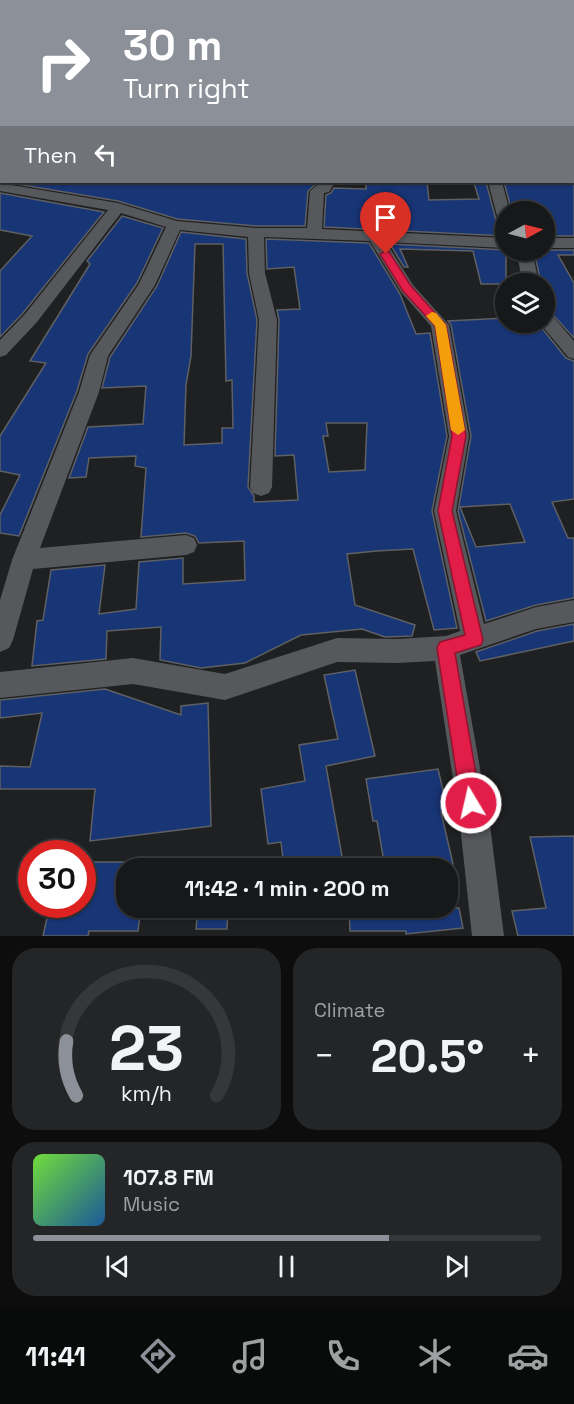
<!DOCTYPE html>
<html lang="en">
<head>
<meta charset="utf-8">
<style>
  body { margin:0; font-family:"Space Grotesk",sans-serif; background:#242527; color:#f1f3f6; height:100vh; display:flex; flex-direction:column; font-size:22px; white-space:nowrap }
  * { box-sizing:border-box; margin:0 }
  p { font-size:20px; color:#9ea0a2 }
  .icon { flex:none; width:33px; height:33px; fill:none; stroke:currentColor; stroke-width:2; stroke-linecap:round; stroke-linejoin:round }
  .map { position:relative; height:936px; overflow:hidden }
  .side { display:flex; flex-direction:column; gap:12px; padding:12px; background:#0d0d0e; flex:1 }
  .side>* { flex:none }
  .banner { position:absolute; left:0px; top:0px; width:574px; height:183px; box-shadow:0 2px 4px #0004,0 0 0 2px #363739; background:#8c9099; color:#fff; overflow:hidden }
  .needle { width:39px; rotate:83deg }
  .tools { position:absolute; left:495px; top:201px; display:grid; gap:12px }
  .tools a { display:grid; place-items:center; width:60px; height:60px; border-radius:50%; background:#17181a; box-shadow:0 2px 4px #0004,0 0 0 2px #363739; font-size:30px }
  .speed { position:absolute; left:18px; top:840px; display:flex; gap:12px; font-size:30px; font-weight:700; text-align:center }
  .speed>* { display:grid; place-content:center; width:78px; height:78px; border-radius:50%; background:#17181a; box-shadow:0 2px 4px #0004,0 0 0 2px #363739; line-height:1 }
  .speed .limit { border:9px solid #d22; background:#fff; color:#111 }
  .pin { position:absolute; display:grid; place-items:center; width:51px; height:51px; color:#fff; margin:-62px -26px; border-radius:50% 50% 50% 0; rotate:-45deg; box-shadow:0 0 6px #0007 }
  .pin .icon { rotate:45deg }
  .me { position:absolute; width:66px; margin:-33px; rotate:351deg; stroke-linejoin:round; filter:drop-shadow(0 0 4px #0008) }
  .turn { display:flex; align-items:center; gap:21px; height:126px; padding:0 24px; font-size:27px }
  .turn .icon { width:78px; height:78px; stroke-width:2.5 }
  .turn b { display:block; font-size:42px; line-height:51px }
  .then { display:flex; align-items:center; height:57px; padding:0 24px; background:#0003; gap:12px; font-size:22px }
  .big { font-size:45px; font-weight:700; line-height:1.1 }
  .side .card { flex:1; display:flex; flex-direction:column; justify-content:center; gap:9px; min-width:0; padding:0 21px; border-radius:24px; background:#242527 }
  .side .dial { align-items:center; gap:0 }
  .dial svg { height:156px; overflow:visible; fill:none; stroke:#363739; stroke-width:7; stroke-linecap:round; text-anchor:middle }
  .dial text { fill:#f1f3f6; stroke:none }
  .song { display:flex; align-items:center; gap:18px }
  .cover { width:72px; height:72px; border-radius:9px; background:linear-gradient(135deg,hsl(100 70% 55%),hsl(210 70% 35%)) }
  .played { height:6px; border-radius:3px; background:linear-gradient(90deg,#8c9099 70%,#363739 70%) }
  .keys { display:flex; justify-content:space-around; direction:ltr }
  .heat { display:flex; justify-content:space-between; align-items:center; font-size:33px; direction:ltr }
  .side .tiles { flex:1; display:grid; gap:12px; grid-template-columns:1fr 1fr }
  .card:last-child { grid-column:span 2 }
  .trip { position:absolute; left:116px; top:858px; width:342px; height:60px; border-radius:24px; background:#17181a; box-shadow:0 2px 4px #0004,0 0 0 2px #363739; font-weight:700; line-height:60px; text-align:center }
  .dock { display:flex; height:96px; justify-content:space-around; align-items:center; background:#090a0a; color:#9ea0a2 }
  .dock .icon { width:42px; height:42px }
  .dock .current { color:#8c9099 }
  .dock b { font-size:27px; color:#f1f3f6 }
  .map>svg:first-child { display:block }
  .building { fill:#183576; stroke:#5e6063; stroke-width:1.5; fill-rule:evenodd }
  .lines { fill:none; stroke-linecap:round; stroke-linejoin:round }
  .street { fill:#57585b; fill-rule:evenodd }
  .route { fill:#e11d48; stroke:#92132f; stroke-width:1.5 }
  .slow { fill:#f59e0b }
</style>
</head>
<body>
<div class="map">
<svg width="574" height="936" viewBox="0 0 574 936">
  <rect width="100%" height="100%" fill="#1f2022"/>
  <g class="building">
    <polygon points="5,182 318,182 308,191 305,226 256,226 177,219 118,201"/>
    <polygon points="366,182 427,182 429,200 479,199 474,183 486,182 497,224 503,228 505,236 324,227 326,195 331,193 334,188 366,189"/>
    <polygon points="504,182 574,182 574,236 544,236 544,212 512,212"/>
    <polygon points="0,193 104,212 23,313 0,337 0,271 32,236 0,230"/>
    <polygon points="122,216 163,228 137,283 88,354 77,391 19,536 0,533 0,515 20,475 0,471 0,436 46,363 30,361 90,264 87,261"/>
    <path d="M181,232L246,239L247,273L257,320L248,487L254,496V502L298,500L294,455L275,456L279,320L277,310L300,309L294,267L267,269L266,239L369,243L400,294L416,334L430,333L447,436L432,511L457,628L434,630L413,549L376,551L347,554L355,605L415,625L412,636L385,637L362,629L301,635L245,663L201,668L160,660L161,627L107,631L106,659L32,666L37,621L43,620L51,570L105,565L99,614L136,609L139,562L183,558V584L245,580L244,541L199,543L195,536L186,533L141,537L146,468L135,466L136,456L89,458L86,477L69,478L88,427L143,424L146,386L102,388L110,357L157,286ZM195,244H223L226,381L232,380L233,428H222V443L184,445L186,385L191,356ZM326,423H367L365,470L329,472L323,436H328Z"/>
    <polygon points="390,244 506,250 506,284 481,284 473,251 400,249 408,267 404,267"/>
    <polygon points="534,250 574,250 574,255 558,255 574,283 574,338 544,305 544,284 541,284"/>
    <path d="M506,318V325L537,322L566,358L574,361V499L552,502L568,538H574V598L536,605L486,621L458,511L471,436L451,325L448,321ZM510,504L525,542L476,547L460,507Z"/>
    <polygon points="574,624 574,641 480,661 476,652 537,631"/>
    <polygon points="355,670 375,756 326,766 344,868 284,868 281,842 268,844 261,789 305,781 299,745 338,739 324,675"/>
    <polygon points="105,689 181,715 181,706 208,703 211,826 90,841 95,789 0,789 0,766 30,767 42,713 0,718 0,700"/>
    <polygon points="438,769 448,811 441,812 453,864 419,868 385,868 377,821 373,821 366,779"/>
    <polygon points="574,836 574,936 518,936 512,911 546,908 530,837"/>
    <polygon points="82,862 126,862 126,908 141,908 138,931 89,931 88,936 43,936 50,904 82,904"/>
    <polygon points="198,908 228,908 227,929 196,929"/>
    <polygon points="349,908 459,908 463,928 406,934 406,931 350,931"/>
  </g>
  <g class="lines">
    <g class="street">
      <rect x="2" y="0" width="10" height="2"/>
      <polygon points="209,0 219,0 209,2"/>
      <rect x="344" y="0" width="10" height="2"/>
      <polygon points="2,17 2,27 0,27 0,18"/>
      <rect x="0" y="61" width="2" height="6"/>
      <rect x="573" y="154" width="1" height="10"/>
      <polygon points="321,182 335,182 329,192 324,193 322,229 506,238 506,248 386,242 413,285 449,325 469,436 456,511 484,624 536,607 574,600 574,622 536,629 460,655 490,825 504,936 472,936 460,825 435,661 397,663 337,662 225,700 133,684 0,698 0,672 133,658 225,674 337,638 397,639 446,636 460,631 434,511 449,436 431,326 401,292 370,241 264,237 265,273 277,320 272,487 269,493 261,496 253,493 250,487 259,320 249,273 248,237 180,230 155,285 108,356 99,392 40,548 186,535 194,538 197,545 194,552 186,555 33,569 13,640 9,648 0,652 0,600 12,560 79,392 90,355 139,284 166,227 121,213 37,322 6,355 0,357 0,340 25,314 108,210 0,191 0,183 118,203 177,221 256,228 307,228 310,191"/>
      <polygon points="488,182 502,182 510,212 506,212 506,227 499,223"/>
      <rect x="544" y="238" width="30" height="10"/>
      <polygon points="516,250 532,250 539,284 523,284"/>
      <polygon points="544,312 550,313 574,341 574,359 568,357 539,322 544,322"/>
    </g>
  </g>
  <polygon class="route" points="386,251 389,252 411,286 446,325 466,436 452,511 483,640 481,645 455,653 481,803 478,809 471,812 464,809 461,803 437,648 440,642 465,635 438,511 452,436 435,326 403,291 380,254"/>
  <polygon class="slow" points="432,312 436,313 446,325 465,430 458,435 451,430 435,326 426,316"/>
</svg>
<div class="tools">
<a><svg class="needle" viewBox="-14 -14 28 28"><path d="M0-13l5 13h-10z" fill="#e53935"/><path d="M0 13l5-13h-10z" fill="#9ea0a2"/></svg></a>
<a><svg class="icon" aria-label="layers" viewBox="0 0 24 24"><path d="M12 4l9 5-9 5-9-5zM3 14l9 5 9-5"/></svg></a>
</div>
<div class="speed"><div class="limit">30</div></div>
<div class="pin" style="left:386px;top:254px;background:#d93025"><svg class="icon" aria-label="arrive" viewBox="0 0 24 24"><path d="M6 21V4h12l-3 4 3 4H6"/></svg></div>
<svg class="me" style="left:471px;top:803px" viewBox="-20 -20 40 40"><circle r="17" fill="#e11d48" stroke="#fff" stroke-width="3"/><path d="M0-11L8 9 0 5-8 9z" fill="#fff"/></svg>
<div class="trip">11:42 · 1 min · 200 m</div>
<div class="banner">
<div class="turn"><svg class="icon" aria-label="right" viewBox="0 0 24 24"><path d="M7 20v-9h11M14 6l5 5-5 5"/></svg><div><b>30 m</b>Turn right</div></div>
<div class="then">Then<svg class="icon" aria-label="left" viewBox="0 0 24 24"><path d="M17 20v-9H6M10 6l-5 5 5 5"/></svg></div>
</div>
</div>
<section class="side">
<div class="tiles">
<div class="card dial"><svg viewBox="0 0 100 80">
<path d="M14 69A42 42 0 1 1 86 69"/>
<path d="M14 69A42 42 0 0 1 9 41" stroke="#8c9099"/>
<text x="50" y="56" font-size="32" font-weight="700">23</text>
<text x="50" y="72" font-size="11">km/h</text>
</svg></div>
<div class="card"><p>Climate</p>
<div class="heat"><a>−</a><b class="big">20.5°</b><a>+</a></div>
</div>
<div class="card">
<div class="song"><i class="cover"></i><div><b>107.8 FM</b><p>Music</p></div></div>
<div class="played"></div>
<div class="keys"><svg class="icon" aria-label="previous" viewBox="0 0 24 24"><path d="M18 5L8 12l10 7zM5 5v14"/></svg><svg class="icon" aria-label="pause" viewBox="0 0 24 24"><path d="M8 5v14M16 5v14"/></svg><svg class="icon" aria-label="next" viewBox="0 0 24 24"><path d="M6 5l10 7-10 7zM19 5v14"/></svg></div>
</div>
</div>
</section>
<nav class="dock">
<b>11:41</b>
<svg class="icon current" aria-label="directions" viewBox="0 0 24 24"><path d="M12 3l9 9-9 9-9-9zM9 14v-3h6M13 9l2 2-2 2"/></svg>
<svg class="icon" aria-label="music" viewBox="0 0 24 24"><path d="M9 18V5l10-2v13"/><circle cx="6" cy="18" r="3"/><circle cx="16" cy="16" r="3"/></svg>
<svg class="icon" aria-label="phone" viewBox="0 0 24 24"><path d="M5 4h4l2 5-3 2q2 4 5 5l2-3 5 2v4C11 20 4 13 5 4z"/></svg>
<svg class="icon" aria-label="climate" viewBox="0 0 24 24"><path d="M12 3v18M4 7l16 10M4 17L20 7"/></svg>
<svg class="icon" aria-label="car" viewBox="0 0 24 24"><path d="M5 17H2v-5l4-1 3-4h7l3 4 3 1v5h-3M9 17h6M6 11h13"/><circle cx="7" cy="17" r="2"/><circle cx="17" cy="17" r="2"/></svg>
</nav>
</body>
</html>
